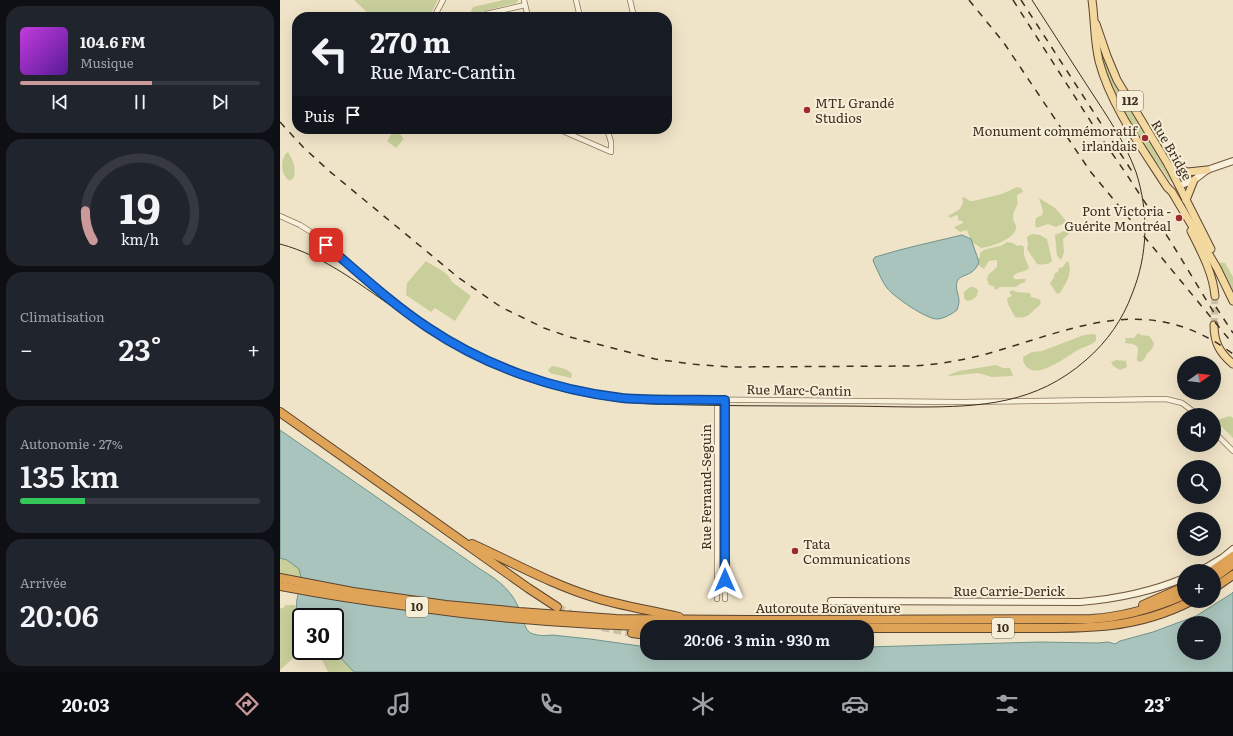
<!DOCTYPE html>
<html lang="fr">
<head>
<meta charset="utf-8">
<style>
  body { margin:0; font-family:Literata,serif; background:#20242c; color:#f1f3f6; height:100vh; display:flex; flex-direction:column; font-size:15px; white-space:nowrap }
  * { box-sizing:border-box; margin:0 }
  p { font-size:13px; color:#9ea1a6 }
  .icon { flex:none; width:22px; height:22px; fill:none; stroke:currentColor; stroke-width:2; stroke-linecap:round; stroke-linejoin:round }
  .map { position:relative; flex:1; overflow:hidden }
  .drawer { display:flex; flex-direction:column; gap:6px; padding:6px; background:#0d0f14; width:280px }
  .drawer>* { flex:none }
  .guide { position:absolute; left:12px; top:12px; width:380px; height:122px; border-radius:16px; box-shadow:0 4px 16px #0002; background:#171b24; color:#f1f3f6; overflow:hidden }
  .needle { width:26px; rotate:76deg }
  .tools { position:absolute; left:897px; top:356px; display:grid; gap:8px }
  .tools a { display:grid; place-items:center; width:44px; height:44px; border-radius:50%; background:#171b24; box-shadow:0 4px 16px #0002; font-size:20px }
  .speed { position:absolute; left:12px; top:608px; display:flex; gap:8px; font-size:20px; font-weight:700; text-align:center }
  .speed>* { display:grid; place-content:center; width:52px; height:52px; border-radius:50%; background:#171b24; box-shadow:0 4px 16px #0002; line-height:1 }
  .speed .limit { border:2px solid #111; border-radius:6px; background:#fff; color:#111 }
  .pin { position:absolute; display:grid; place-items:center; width:34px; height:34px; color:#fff; margin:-17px; border-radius:8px; box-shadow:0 2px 6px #0006 }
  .me { position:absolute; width:44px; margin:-22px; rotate:0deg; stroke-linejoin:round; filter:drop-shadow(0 0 3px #0008) }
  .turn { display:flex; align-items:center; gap:14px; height:84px; padding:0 12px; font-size:18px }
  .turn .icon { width:52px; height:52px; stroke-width:2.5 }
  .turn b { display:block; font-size:28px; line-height:34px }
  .then { display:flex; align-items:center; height:38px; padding:0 12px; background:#0003; gap:8px; font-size:15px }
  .big { font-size:30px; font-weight:600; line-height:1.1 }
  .drawer .widget { flex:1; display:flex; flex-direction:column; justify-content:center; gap:6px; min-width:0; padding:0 14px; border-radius:16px; background:#20242c }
  .drawer .dial { align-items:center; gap:0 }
  .dial svg { height:104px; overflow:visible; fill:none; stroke:#363941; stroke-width:7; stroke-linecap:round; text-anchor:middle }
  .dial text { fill:#f1f3f6; stroke:none }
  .song { display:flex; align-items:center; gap:12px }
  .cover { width:48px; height:48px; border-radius:6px; background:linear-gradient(135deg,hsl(290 70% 55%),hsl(270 70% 35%)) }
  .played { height:4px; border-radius:2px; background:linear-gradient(90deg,#cc999b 55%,#363941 55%) }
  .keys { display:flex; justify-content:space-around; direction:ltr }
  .heat { display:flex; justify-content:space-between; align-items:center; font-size:22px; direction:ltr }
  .charge { height:6px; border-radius:3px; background:linear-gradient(90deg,#34c759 27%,#363941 0) }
  .trip { position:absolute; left:360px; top:620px; width:234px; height:40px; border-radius:16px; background:#171b24; box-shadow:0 4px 16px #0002; font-weight:600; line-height:40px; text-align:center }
  .tabs { display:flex; height:64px; justify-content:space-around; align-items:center; background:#090b0e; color:#9ea1a6 }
  .tabs .icon { width:28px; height:28px }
  .tabs .selected { color:#cc999b }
  .tabs b { font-size:18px; color:#f1f3f6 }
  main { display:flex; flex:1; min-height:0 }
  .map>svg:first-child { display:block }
  .green { fill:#c9cf9b }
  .water { fill:#a9c4bc; stroke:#6f938a; fill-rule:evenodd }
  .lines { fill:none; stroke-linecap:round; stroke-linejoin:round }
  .stream { stroke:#6f938a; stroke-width:1.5 }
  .primary-tunnel { stroke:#ccc0a6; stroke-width:7; stroke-dasharray:7 3.5; stroke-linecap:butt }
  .highway-tunnel { stroke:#ccc0a6; stroke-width:8; stroke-dasharray:8 4; stroke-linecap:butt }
  .street-casing { stroke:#8d765c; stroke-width:6 }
  .secondary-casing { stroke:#6f573f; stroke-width:8 }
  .primary-casing { stroke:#5b4430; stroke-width:9 }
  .highway-casing { stroke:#5b4430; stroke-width:10 }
  .street { stroke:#faf1dc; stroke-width:4.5 }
  .secondary { stroke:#faf1dc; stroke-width:6 }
  .primary { stroke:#f3d9a0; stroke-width:7 }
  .highway { stroke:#e0a458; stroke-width:8 }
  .tram { stroke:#3d2e20; stroke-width:1 }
  .rail { stroke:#3d2e20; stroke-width:1.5; stroke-dasharray:7 7; stroke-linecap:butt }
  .route-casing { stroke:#114b97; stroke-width:10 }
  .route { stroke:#1a73e8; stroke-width:7 }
  .poi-dot { fill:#9e2a2b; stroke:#f7eed8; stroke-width:1.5 }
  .labels { text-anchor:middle; stroke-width:4; stroke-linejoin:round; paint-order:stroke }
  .shield { fill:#f7eed8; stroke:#756857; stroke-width:1 }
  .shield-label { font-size:12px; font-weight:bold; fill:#3d2e20 }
  .poi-label { font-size:13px; fill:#3d2e20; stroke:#f7eed8; text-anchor:start }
  .street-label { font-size:13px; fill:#3d2e20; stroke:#f7eed8 }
</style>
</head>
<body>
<main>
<section class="drawer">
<div class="widget">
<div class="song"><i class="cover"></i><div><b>104.6 FM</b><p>Musique</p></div></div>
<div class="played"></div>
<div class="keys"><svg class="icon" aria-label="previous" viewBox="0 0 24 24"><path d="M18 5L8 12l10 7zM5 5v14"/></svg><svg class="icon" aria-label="pause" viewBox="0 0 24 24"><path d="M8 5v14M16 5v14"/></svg><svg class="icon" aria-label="next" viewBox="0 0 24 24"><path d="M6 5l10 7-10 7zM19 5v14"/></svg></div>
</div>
<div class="widget dial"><svg viewBox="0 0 100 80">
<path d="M14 69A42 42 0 1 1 86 69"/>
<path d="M14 69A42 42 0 0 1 8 46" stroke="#cc999b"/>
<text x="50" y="56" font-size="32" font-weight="700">19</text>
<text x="50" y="72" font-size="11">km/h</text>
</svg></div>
<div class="widget"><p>Climatisation</p>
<div class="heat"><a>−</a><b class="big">23°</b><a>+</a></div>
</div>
<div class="widget"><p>Autonomie · 27%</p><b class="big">135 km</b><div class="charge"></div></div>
<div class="widget"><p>Arrivée</p><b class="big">20:06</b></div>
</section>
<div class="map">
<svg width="953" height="672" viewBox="0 0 953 672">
  <rect width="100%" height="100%" fill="#f0e4c8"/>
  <g class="green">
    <polygon points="74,0 158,0 149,17 92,17"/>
    <polygon points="223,0 238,0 238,1 236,3 204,11 196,17 188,17 193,7"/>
    <polygon points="818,37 884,161 894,183 889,180 882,169 872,158 840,107 831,87 821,55"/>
    <polygon points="114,130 120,134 123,138 123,140 116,148 107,141"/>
    <path d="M8,152C13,160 16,167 14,177L10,181C0,176 0,157 8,152Z"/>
    <polygon points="895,170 912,175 912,176 901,181"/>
    <path d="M737,187L741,188L743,191V192L737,195C737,199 738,202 737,205C736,209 733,212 733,217C733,222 737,224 736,229C733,240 710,247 701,248L691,241L687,230L680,232L674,227L683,223L682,221L678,220V216L677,215L670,218L668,216L680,209L683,202L682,198L684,197L690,201H693L722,194Z"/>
    <polygon points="759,198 775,208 787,222 776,227 768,224 756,228 755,224 756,218 762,215 763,211"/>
    <polygon points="784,231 787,231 789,232 789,234 783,239 784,253 781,260 777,256 775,235"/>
    <path d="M754,234L760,235L767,239L772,261C768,265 762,265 757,264L747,249L748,244L747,238L749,235Z"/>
    <path d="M727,242L733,243L737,246L741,245L744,247V255L749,268C745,273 738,271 734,275L733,278C737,281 741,278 746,279L745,282L740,284L736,287H720L716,290L713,286L709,285L707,280L708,275L717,267V260L709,261L704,269L697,264V259L700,257V253C707,246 719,249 727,242Z"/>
    <path d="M146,261C154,267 168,271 172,282L191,296L175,321L155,308L151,312L126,295L127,283Z"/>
    <path d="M787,261L789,263C792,275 786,283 780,293L778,294L776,293L770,283L773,279L775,273L778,272L779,268L783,267Z"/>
    <polygon points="940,262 945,263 953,277 953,292 940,264"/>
    <polygon points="690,287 694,287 698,290 697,296 692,300 687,301 684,298 684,292"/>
    <path d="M733,290L736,292L750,293L751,297L759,299L761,302C759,307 757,307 754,310C748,316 745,319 735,317L728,304L727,298L732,296L729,292L730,291Z"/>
    <path d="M858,333L861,335L869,336C877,345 874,347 867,354C865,357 865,359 861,362L857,361C856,356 861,348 855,345C852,343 847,344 845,343L846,338H854Z"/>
    <path d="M813,334L816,335V340L815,342C809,346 803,347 798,350C787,356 760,378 748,368C744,365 743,362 743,357L752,352L762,351L804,335Z"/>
    <polygon points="837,360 846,361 847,367 840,370 833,366 831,362"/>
    <polygon points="716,365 723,368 730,368 733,376 712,377 698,373 669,376 668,375 679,371"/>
    <path d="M272,366C279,367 288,369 292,374L291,378L270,373L268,370Z"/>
    <rect x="440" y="411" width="3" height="73"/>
    <polygon points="950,416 953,418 953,438 937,422 937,420"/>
    <polygon points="440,496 443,496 443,584 439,584"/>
    <polygon points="0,558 7,560 19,569 21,579 0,575"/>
    <polygon points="6,605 15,605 21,618 21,651 0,670 0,608 3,608"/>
    <polygon points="55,650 57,654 74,672 48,672 41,658 35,651 55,651"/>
  </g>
  <g class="water">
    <path d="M682,235L691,239L699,262C693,278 680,273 677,282C675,289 679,295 679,301C679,304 678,307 677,310C672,314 663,319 657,319C646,319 614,297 607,288C601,280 598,271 594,263L593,260L595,257C624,248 653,242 682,235Z"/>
    <path d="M0,430L203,571C220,581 233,592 240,611C242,616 245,628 248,631C253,636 265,636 272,635L310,639L367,647V653H587V647L760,642L818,643L828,642L835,644L840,641L873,632L916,616L951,594L953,592V672H74L57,654L55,650V617H21V618C12,606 19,595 21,581C21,577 20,573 19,569L7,560L0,558ZM904,623H934V653H904Z"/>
  </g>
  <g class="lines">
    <polyline class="stream" points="20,638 21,634"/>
    <polyline class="primary-tunnel" points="934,325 935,296"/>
    <g class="highway-tunnel">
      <polyline points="277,607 294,616"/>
      <polyline points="322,627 352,633"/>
    </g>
    <g class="street-casing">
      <g id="street">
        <polyline points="244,0 248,17"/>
        <polyline points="296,0 300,17"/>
        <polyline points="350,0 354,17"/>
        <polyline points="154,17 163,0"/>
        <polyline points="201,17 206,14 245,5"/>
        <polyline points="278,129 331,152 331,142 327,129"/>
        <path d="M0,216L20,225L31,232C64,258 95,288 129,314C199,366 283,395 370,399L679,402L886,399L902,403L918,415"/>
        <polyline points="934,432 953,451"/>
        <polyline points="437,599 437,400"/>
        <polyline points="445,599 445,400"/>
      </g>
    </g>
    <g class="secondary-casing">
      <g id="secondary">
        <polyline points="899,186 914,180 927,170 953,161"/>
        <polyline points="920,571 942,558 953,549"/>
        <path d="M551,601L800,602C836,599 871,592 904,578"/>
      </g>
    </g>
    <g class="primary-casing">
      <g id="primary">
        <path d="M812,0C815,21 814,40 819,61C831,106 862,148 887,187L892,192L937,268L953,301"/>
        <polyline points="816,24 827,56 837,80 889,166 931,249"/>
        <polyline points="889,166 908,172 927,170"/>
        <polyline points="906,200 914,180"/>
        <path d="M911,231C921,251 933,273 935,296"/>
        <path d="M934,325C934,343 940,353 953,364"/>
      </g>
    </g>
    <g class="highway-casing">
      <g id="highway">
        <polyline points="0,412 248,588 277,607"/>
        <path d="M192,544C232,562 271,584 313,597C341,606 370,610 399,617"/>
        <polyline points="932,571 953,556"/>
        <path d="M0,578L73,592L166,605L239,612L336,619L469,620L811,619C844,617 874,608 904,595"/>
        <polyline points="934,578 953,564"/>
        <path d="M0,586C42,594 86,601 128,606C219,619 311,626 403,627"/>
        <polyline points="934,588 953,575"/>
        <polyline points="863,605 904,587"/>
        <path d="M587,628C635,628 682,628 730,628C795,628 851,632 911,601"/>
        <polyline points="352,633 367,635"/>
      </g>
    </g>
    <use href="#street" class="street"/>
    <use href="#secondary" class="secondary"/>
    <use href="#primary" class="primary"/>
    <use href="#highway" class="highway"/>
    <path class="tram" d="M0,244C46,256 84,288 123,314C140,326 158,338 176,349C237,383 303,401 372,404C435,406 498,406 561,406C586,406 612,407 638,407C701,407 756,404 806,360C827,342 843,319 852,294C868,255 869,212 856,172C845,142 827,116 810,90C791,60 771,30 752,0"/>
    <g class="rail">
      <polyline points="689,0 724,43 810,171 953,344"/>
      <polyline points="733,0 820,136 845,172 891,242 936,316"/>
      <polyline points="741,0 855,176"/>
      <path d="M0,122L23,147L48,170L179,278L221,307L264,328L290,337L344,351L375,359L411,364L452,367L635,366C660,364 685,360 710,353C797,328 869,291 953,354"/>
      <polyline points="936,307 953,333"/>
    </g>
  </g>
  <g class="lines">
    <g class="route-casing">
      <path id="route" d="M46,245C79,273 111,303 147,327C205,366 273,390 342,398C376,401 411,399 445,400V580"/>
    </g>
    <use href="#route" class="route"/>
  </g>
  <g class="poi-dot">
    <circle cx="527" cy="110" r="4"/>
    <circle cx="865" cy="138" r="4"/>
    <circle cx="899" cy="218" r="4"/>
    <circle cx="515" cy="551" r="4"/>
  </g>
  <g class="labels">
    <g class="shield">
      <rect x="837" y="91" width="26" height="20" rx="3"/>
      <rect x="126" y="597" width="22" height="20" rx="3"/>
      <rect x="712" y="618" width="22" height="20" rx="3"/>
    </g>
    <g class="shield-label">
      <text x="850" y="105">112</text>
      <text x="137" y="611">10</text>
      <text x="723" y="632">10</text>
    </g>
    <g class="poi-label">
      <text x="535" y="108">MTL Grandé<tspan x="535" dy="15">Studios</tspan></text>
      <text x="857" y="136" text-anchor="end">Monument commémoratif<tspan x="857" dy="15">irlandais</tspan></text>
      <text x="891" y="216" text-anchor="end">Pont Victoria -<tspan x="891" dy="15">Guérite Montréal</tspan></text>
      <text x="523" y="549">Tata<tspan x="523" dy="15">Communications</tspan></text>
    </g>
    <g class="street-label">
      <text transform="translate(892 150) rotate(60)" y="5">Rue Bridge</text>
      <text transform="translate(519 390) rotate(1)" y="5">Rue Marc-Cantin</text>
      <text transform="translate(426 487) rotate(-90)" y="5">Rue Fernand-Seguin</text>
      <text x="729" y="596">Rue Carrie-Derick</text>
      <text x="548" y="613">Autoroute Bonaventure</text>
    </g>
  </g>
</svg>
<div class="tools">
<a><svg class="needle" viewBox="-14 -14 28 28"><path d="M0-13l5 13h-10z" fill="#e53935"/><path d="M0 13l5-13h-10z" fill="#9ea1a6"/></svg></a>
<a><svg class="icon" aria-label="sound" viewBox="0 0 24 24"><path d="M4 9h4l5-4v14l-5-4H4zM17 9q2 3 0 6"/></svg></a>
<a><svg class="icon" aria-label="search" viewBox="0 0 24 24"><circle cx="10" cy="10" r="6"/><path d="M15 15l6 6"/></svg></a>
<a><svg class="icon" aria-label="layers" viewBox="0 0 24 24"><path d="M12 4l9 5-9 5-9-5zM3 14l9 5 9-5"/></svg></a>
<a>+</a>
<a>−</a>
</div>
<div class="speed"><div class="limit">30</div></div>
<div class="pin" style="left:46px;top:245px;background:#d93025"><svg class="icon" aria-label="arrive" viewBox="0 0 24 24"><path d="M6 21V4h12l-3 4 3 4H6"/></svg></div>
<svg class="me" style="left:445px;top:580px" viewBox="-20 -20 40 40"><path d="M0-17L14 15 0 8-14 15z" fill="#1a73e8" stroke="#fff" stroke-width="4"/></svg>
<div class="trip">20:06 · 3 min · 930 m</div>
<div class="guide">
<div class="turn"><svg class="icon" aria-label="left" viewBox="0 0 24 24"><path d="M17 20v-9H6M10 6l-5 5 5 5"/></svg><div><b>270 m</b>Rue Marc-Cantin</div></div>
<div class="then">Puis<svg class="icon" aria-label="arrive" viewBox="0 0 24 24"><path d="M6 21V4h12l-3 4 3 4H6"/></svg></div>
</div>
</div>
</main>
<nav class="tabs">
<b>20:03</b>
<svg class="icon selected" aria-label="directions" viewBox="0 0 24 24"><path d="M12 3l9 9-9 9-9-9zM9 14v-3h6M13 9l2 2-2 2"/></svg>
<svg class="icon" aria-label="music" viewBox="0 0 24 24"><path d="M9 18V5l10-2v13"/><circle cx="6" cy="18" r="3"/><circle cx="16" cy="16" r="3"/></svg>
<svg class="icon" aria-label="phone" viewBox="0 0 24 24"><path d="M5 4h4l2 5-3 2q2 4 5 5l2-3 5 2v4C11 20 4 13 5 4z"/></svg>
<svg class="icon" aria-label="climate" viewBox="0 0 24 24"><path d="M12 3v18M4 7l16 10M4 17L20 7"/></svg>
<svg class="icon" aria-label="car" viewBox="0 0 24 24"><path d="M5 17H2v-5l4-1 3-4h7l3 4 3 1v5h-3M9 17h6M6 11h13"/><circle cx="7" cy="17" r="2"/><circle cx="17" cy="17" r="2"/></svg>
<svg class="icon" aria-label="filters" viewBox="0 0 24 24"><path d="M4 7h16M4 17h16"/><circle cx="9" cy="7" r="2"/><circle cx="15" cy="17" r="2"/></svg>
<b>23°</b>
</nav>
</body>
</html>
